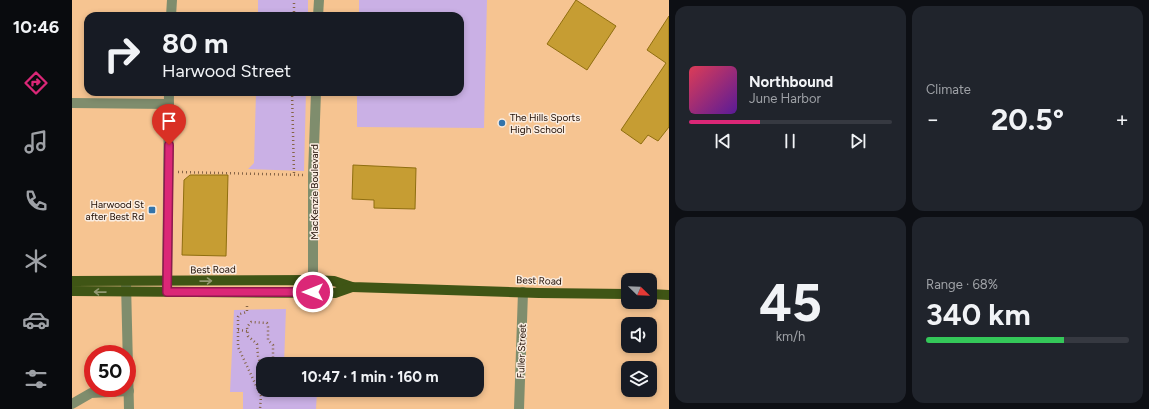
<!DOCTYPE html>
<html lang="en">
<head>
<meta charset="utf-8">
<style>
  body { margin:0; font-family:Figtree,sans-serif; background:#20242c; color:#f1f3f6; height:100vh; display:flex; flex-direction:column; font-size:15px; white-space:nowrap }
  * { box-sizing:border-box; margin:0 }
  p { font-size:13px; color:#9ea1a6 }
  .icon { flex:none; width:22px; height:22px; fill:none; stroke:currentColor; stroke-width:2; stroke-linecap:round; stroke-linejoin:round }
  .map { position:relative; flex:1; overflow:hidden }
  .drawer { display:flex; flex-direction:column; gap:6px; padding:6px; background:#0d0f14; width:480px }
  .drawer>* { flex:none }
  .top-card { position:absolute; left:12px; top:12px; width:380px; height:84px; border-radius:12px; box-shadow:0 2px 6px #0003; background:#171b24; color:#f1f3f6; overflow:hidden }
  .needle { width:26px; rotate:113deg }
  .tools { position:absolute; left:549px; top:273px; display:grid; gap:8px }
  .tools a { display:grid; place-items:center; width:36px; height:36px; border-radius:8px; background:#171b24; box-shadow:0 2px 6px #0003; font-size:20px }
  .speed { position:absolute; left:12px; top:345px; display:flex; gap:8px; font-size:20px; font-weight:700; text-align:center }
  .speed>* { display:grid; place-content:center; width:52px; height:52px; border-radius:50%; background:#171b24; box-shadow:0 2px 6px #0003; line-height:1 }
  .speed .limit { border:6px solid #d22; background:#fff; color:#111 }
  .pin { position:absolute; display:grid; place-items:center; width:34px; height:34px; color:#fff; margin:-41px -17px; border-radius:50% 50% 50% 0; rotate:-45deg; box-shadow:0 0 4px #0007 }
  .pin .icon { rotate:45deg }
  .me { position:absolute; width:44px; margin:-22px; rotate:270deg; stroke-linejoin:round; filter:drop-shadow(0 0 3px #0008) }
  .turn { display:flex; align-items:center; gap:14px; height:84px; padding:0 12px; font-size:18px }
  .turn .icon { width:52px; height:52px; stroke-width:2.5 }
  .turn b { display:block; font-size:28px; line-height:34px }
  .big { font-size:30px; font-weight:700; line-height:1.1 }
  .drawer .widget { flex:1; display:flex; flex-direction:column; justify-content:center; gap:6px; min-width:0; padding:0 14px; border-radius:12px; background:#20242c }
  .drawer .dial { align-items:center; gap:0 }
  .dial b { font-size:52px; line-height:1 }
  .song { display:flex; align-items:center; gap:12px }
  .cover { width:48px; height:48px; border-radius:6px; background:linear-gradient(135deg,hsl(350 70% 55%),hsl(270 70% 35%)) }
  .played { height:4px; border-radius:2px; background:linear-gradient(90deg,#db2777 35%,#363941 35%) }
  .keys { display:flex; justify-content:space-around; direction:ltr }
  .heat { display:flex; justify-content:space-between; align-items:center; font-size:22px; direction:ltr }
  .charge { height:6px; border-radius:3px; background:linear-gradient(90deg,#34c759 68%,#363941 0) }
  .drawer .tiles { flex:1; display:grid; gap:6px; grid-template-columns:repeat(2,1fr) }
  .trip { position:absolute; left:184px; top:357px; width:228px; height:40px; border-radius:12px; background:#171b24; box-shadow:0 2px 6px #0003; font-weight:700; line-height:40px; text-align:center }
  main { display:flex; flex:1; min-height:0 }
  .tab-bar { display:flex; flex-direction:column; width:72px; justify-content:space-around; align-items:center; background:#090b0e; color:#9ea1a6 }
  .tab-bar .icon { width:28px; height:28px }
  .tab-bar .selected { color:#db2777 }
  .tab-bar b { font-size:18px; color:#f1f3f6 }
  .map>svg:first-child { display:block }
  .green { fill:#cab0e5 }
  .building { fill:#c69d33; stroke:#8f6e0f }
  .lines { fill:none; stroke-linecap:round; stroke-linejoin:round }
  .path { stroke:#856446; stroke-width:2.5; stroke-dasharray:1 3; stroke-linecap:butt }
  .minor { stroke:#7f8d6d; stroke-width:10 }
  .major { stroke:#3f5515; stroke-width:10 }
  .oneway { stroke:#939971 }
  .route-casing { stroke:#8e194d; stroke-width:10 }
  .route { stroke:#db2777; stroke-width:7 }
  .poi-dot { fill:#3374aa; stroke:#faede1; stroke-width:1.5 }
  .labels { text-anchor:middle; stroke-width:3; stroke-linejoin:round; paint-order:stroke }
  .poi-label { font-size:10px; fill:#1d0b00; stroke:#faede1; text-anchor:start }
  .street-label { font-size:10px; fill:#1d0b00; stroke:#faede1 }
</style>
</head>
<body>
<main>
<nav class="tab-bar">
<b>10:46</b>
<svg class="icon selected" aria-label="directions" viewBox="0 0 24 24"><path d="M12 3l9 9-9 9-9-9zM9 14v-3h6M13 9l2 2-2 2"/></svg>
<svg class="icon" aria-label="music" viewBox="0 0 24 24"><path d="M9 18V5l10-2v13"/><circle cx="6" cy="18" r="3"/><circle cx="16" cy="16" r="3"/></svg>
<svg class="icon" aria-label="phone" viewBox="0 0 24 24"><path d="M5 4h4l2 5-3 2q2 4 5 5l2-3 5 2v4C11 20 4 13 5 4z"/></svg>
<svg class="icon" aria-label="climate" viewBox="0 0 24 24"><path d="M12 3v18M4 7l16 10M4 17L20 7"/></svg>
<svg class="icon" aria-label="car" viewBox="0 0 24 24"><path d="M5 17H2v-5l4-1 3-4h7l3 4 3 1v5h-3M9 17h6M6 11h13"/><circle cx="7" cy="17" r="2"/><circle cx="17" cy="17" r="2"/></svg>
<svg class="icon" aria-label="filters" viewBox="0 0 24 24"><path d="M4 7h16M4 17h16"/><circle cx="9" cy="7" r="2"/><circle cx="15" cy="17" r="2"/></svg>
</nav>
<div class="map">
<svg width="597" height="409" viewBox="0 0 597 409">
  <rect width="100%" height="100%" fill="#f6c491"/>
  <g class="green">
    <rect x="186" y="0" width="50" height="16"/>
    <polygon points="287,0 415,0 412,128 285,127 285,92 388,92 388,16 287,16"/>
    <polygon points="184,92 234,92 232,171 176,169 182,163"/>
    <polygon points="214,309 212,364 191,364 191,390 211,390 211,392 245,392 244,409 171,409 171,392 158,392 162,310"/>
  </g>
  <g class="building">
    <polygon points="504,0 544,26 515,70 475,44"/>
    <polygon points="597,16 597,127 586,141 576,135 569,144 549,130 594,63 575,50"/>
    <polygon points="281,165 344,168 343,209 302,208 302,200 280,199"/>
    <polygon points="118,175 156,175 154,256 110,255 112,180"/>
  </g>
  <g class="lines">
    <g class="path">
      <polyline points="222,16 222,0"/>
      <polyline points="220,92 222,174"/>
      <polyline points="106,172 231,175"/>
      <polyline points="175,306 175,312 168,314 166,317 166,347 189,396 188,409"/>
      <polyline points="166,330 175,331"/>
      <polyline points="191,372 186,356 185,344 176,336 175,327 179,322 195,323 196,327 196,340 201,345 201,364"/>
    </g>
    <g class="minor">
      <polyline points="99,16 100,0"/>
      <polyline points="246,16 247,0"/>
      <polyline points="0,103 97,104"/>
      <polyline points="54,283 57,409"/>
      <polyline points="95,292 97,92"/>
      <polyline points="241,292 241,175 244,92"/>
      <polyline points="0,404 19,393 57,391"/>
      <polyline points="447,409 451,292"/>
    </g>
    <g class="major">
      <polyline points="0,281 241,280 262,281 280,287 467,293 556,294"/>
      <polyline points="0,291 263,293 280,287"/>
      <polyline points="578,294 597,295"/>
    </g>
  </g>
  <defs><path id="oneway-shaft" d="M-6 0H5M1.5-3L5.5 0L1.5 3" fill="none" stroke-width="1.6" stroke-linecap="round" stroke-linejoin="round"/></defs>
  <g class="oneway">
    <use href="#oneway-shaft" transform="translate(134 281) rotate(-1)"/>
    <use href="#oneway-shaft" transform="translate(28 292) rotate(-179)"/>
  </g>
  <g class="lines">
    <g class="route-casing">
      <polyline id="route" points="97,145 95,292 241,292"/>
    </g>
    <use href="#route" class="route"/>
  </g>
  <g class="poi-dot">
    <circle cx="430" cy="123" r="4"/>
    <rect x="76" y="206" width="8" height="8" rx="2"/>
  </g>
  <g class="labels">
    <g class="poi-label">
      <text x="438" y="121">The Hills Sports<tspan x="438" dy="12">High School</tspan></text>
      <text x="72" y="208" text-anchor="end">Harwood St<tspan x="72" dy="12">after Best Rd</tspan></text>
    </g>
    <g class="street-label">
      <text transform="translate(242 192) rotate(-90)" y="4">MacKenzie Boulevard</text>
      <text transform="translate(141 269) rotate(-1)" y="4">Best Road</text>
      <text transform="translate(467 280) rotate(2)" y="4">Best Road</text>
      <text transform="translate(449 351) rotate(-88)" y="4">Fuller Street</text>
    </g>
  </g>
</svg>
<div class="tools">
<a><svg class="needle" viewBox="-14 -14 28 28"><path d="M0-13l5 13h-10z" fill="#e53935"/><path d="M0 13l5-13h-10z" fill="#9ea1a6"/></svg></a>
<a><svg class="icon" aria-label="sound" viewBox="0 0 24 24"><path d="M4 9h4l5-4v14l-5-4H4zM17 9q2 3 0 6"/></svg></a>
<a><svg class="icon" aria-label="layers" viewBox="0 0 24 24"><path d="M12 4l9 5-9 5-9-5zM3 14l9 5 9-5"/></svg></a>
</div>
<div class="speed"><div class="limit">50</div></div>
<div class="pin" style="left:97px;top:145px;background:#d93025"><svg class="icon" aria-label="arrive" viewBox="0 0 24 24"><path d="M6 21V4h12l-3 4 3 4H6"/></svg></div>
<svg class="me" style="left:241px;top:292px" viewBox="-20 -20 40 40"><circle r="17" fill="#db2777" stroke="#fff" stroke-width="3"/><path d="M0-11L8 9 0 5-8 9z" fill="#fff"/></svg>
<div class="trip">10:47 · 1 min · 160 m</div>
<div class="top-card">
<div class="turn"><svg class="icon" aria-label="right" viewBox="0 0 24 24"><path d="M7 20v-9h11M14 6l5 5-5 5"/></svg><div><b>80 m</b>Harwood Street</div></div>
</div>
</div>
<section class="drawer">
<div class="tiles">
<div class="widget">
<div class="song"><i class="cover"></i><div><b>Northbound</b><p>June Harbor</p></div></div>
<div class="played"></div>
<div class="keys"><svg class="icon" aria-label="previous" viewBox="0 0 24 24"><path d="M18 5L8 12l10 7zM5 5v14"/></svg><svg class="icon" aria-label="pause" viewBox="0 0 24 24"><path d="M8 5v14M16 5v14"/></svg><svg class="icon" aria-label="next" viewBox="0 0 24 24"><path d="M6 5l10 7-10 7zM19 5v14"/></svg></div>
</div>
<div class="widget"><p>Climate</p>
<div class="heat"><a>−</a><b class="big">20.5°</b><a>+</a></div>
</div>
<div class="widget dial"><b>45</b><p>km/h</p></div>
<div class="widget"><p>Range · 68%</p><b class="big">340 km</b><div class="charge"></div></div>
</div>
</section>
</main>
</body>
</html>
